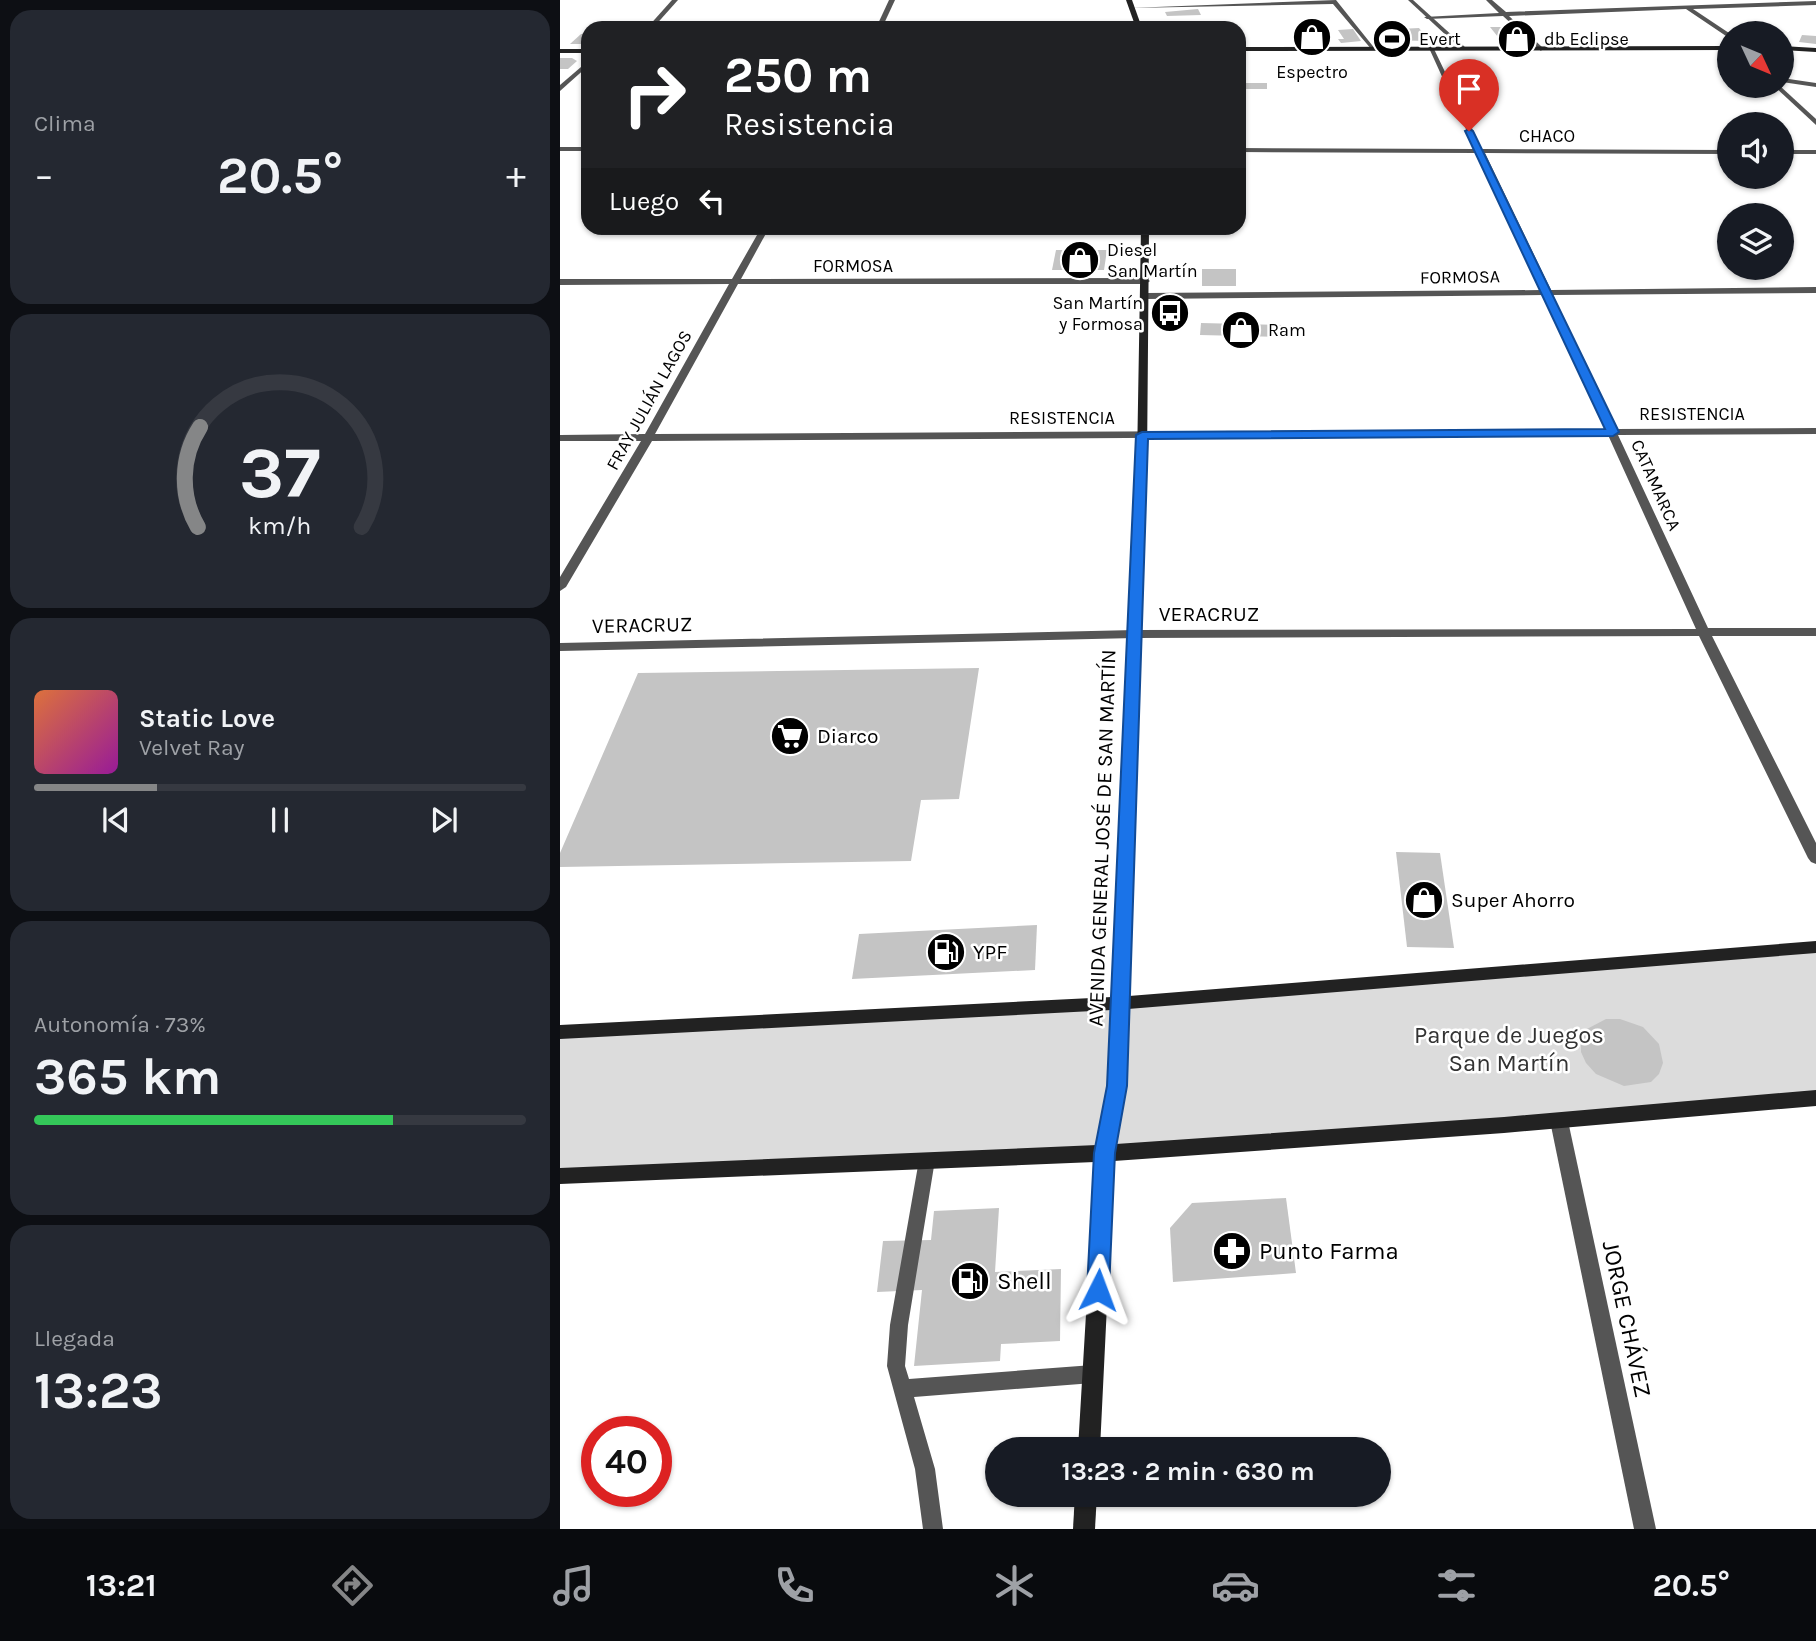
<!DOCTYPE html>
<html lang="es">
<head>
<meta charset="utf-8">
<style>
  body { margin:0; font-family:Karla,sans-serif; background:#242831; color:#f1f3f6; height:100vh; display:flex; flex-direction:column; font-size:26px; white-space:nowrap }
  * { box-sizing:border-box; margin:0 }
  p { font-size:23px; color:#9ea1a6 }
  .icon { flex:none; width:38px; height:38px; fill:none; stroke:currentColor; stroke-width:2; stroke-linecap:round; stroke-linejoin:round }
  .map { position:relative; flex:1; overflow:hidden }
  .panel { display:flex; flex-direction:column; gap:10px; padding:10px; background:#0d0f14; width:560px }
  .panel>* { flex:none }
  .hud { position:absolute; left:21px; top:21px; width:665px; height:214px; border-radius:21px; box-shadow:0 2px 5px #0004; background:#202124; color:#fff; overflow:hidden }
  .needle { width:46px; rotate:134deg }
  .fabs { position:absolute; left:1157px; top:21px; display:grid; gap:14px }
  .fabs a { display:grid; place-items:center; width:77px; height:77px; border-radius:50%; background:#171b24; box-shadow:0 2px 5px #0004; font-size:35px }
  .speed { position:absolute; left:21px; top:1416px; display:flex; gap:14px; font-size:35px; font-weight:700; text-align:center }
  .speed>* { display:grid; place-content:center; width:91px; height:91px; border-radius:50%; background:#171b24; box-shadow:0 2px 5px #0004; line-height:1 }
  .speed .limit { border:10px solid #d22; background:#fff; color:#111 }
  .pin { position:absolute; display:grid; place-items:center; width:60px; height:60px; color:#fff; margin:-72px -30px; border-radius:50% 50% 50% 0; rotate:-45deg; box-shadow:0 0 7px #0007 }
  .pin .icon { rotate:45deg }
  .me { position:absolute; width:77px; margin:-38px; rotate:3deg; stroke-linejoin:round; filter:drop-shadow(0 0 5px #0008) }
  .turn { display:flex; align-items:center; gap:24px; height:147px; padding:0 28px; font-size:32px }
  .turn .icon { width:91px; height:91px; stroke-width:2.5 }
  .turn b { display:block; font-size:49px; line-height:60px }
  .then { display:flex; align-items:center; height:66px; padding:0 28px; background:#0003; gap:14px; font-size:26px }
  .big { font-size:52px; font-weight:700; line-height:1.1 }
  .panel .tile { flex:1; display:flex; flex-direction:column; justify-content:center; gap:10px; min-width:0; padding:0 24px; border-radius:21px; background:#242831 }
  .panel .dial { align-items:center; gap:0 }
  .dial svg { height:182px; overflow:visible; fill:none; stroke:#363941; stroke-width:7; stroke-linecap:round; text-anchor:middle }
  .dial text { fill:#f1f3f6; stroke:none }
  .song { display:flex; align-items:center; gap:21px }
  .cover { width:84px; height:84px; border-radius:10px; background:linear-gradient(135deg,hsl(20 70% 55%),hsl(300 70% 35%)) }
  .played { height:7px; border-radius:4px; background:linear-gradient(90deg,#858687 25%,#363941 25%) }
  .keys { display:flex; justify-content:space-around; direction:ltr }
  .heat { display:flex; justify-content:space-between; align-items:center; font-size:38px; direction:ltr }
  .charge { height:10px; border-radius:5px; background:linear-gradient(90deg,#34c759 73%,#363941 0) }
  .trip { position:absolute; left:425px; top:1437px; width:406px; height:70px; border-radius:35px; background:#171b24; box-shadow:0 2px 5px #0004; font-weight:700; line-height:70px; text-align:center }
  .tab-bar { display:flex; height:112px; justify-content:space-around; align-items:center; background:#090b0e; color:#9ea1a6 }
  .tab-bar .icon { width:49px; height:49px }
  .tab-bar .current { color:#858687 }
  .tab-bar b { font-size:32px; color:#f1f3f6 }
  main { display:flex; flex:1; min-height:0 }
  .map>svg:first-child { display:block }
  .green { fill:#dcdcdc }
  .building { fill:#c4c4c4 }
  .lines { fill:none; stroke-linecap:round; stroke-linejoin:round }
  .lane { fill:#555; fill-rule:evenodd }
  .street { fill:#555; fill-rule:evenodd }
  .secondary { fill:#222; fill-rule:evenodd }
  .route { fill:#1a73e8; stroke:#114b97; stroke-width:2 }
  .labels { text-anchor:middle; stroke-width:5; stroke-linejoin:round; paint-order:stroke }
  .far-poi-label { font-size:18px; fill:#000; stroke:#fff; text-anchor:start }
  .far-street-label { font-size:18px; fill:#000; stroke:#fff }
  .street-label { font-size:21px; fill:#000; stroke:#fff }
  .poi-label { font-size:21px; fill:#000; stroke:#fff; text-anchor:start }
  .near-park-label { font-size:24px; fill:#333; stroke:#fff }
  .near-poi-label { font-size:24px; fill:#000; stroke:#fff; text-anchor:start }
  .near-street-label { font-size:24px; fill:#000; stroke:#fff }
</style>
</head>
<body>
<main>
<section class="panel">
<div class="tile"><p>Clima</p>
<div class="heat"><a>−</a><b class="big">20.5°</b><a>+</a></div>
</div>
<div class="tile dial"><svg viewBox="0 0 100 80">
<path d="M14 69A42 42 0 1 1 86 69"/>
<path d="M14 69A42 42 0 0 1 15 25" stroke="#858687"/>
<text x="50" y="56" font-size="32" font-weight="700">37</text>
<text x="50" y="72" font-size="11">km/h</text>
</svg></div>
<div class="tile">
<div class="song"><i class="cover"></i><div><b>Static Love</b><p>Velvet Ray</p></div></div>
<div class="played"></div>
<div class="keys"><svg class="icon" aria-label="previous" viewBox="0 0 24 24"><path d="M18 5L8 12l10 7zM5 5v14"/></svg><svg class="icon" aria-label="pause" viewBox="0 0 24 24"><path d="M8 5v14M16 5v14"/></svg><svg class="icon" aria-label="next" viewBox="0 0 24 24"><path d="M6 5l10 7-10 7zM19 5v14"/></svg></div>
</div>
<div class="tile"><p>Autonomía · 73%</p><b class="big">365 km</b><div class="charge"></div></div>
<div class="tile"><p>Llegada</p><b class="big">13:23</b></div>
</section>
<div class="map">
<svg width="1256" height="1529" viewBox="0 0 1256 1529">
  <rect width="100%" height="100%" fill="#fff"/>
  <polygon class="green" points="1256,947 1256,1098 944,1125 0,1176 0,1032 560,1003"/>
  <g class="building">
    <polygon points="638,9 641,15 607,16 605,12"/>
    <polygon points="930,27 954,27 966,40 942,42"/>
    <polygon points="859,28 869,41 825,40 819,30"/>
    <polygon points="793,29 801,41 781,43 778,39 784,39 778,30"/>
    <polygon points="742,33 757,33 763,41 748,41"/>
    <polygon points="21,34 28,34 26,44 10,44"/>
    <polygon points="1242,35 1256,36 1256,44 1239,42"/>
    <polygon points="0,58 12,58 17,61 8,69 0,69"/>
    <rect x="679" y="83" width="28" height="6"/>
    <polygon points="496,250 547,250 544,270 492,270"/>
    <rect x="642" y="269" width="34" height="17"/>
    <polygon points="641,323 723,325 723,337 640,335"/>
    <polygon points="419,668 399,799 361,800 351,861 0,867 0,853 78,673"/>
    <polygon points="836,852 880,853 894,948 847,947"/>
    <polygon points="477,925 475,970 292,979 299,934"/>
    <polygon points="1046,1019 1060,1019 1083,1027 1099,1044 1103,1063 1099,1074 1091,1082 1064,1086 1036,1074 1026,1063 1021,1052 1021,1040 1025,1030"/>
    <polygon points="726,1198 736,1273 613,1282 610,1228 632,1203"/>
    <polygon points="439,1208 435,1272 501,1269 500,1341 441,1344 440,1361 354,1366 362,1290 317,1292 323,1241 371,1240 374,1211"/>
  </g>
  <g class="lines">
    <g class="lane">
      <polygon points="848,0 853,0 906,48 906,50 902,50"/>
      <polygon points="367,1153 373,1155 375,1160 348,1325 345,1366 349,1379 533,1365 539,1368 542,1374 539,1380 533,1383 354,1397 375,1469 383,1529 363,1529 355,1469 327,1366 330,1325 359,1160 361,1155"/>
    </g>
    <g class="street">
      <polygon points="112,0 118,0 93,28 87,28"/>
      <polygon points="329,0 335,0 322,28 316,28"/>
      <polygon points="776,0 816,50 812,50 773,4 570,8"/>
      <polygon points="926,0 932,0 946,12 1256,1 1256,5 1133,9 1169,33 1169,38 1126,9 949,16 983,48 981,51 943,16 867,19 864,17 939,13"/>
      <polygon points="869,48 874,49 922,149 1169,150 1169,154 925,153 991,290 1256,287 1256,293 993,295 1056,429 1256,428 1256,434 1058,435 1148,628 1256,628 1256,636 1152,636 1256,843 1256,864 1251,862 1248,858 1139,636 575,638 0,651 0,643 575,630 1136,629 1048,435 92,441 6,587 0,591 0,577 81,441 0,441 0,435 85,434 169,284 0,285 0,279 172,279 201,228 209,228 181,279 586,278 590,281 586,284 178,284 95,434 1045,429 984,295 586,299 582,296 586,293 982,290 917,153 679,152 679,148 915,149"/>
      <polygon points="28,61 28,66 0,91 0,85"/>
      <polygon points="1222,78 1256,83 1256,87 1222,82"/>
      <polygon points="1214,86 1220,86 1256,119 1256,125"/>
      <rect x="0" y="147" width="28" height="4"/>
      <rect x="1222" y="150" width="34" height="4"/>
      <polygon points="999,1113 1005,1115 1008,1121 1096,1529 1074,1529 990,1121 993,1115"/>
    </g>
    <g class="secondary">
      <polygon points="566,0 572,0 582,28 576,28"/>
      <polygon points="1169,46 1169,50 679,51 679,47"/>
      <polygon points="1222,46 1256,48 1256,52 1222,50"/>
      <rect x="0" y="49" width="28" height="4"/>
      <polygon points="581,228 589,228 587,462 569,996 1256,941 1256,953 568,1009 566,1086 556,1144 944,1117 1256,1090 1256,1106 944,1133 554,1161 540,1449 518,1449 535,1162 0,1184 0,1168 537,1145 548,1086 552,1010 0,1039 0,1025 552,997 577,462"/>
      <polygon points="515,1494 537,1494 535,1529 513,1529"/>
    </g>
  </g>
  <polygon class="route" points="909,129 913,131 1059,432 1053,436 588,439 567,1086 555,1153 549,1290 546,1298 538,1301 530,1298 527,1290 534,1153 547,1086 576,435 582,432 1045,429 905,131"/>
  <defs>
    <g id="shop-disc" transform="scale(2.0125)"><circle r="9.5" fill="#000" stroke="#fff"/><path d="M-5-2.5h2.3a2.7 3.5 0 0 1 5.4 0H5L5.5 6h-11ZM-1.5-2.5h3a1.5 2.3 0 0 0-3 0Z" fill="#fff"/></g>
    <g id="stadium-disc" transform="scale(2.0125)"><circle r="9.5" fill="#000" stroke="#fff"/><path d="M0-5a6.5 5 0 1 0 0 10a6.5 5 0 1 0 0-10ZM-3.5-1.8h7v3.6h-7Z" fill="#fff"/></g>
    <g id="bus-disc" transform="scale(2.0125)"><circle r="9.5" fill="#000" stroke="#fff"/><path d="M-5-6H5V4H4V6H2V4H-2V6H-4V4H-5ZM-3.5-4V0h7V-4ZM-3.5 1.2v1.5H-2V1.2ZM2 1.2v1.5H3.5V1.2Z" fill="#fff"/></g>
    <g id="supermarket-disc" transform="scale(2.0125)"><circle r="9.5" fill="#000" stroke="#fff"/><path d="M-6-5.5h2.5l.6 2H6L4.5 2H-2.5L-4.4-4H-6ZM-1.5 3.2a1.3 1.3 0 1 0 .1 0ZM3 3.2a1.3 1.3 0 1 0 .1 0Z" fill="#fff"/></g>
    <g id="fuel-disc" transform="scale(2.0125)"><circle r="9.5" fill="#000" stroke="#fff"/><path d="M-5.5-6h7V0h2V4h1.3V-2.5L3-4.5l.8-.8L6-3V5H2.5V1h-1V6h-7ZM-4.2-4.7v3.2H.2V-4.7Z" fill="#fff"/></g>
    <g id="pharmacy-disc" transform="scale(2.0125)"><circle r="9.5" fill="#000" stroke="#fff"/><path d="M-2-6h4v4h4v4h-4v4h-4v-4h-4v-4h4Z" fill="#fff"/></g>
  </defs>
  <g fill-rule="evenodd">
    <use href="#shop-disc" x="752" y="37"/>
    <use href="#stadium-disc" x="832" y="39"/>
    <use href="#shop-disc" x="957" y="39"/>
    <use href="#shop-disc" x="520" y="260"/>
    <use href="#bus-disc" x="610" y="313"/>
    <use href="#shop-disc" x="681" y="330"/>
    <use href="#supermarket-disc" x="230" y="736"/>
    <use href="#shop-disc" x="864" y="900"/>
    <use href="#fuel-disc" x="386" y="952"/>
    <use href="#pharmacy-disc" x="672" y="1251"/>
    <use href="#fuel-disc" x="410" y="1281"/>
  </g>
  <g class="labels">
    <g class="far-poi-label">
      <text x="859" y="45">Evert</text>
      <text x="984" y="45">db Eclipse</text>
      <text x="752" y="78" text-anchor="middle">Espectro</text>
      <text x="547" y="256">Diesel<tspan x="547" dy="21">San Martín</tspan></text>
      <text x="583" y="309" text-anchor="end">San Martín<tspan x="583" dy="21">y Formosa</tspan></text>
      <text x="708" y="336">Ram</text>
    </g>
    <g class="far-street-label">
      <text x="987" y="142">CHACO</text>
      <text x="293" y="272">FORMOSA</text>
      <text transform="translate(900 277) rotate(-1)" y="6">FORMOSA</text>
      <text transform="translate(89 400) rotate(-61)" y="6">FRAY JULIÁN LAGOS</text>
      <text x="1132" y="420">RESISTENCIA</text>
      <text x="502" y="424">RESISTENCIA</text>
      <text transform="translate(1096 485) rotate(66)" y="6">CATAMARCA</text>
    </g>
    <g class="street-label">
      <text x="649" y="621">VERACRUZ</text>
      <text transform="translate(82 625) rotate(-1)" y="7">VERACRUZ</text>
      <text transform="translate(542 838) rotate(-88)" y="7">AVENIDA GENERAL JOSÉ DE SAN MARTÍN</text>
    </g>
    <g class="poi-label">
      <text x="257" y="743">Diarco</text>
      <text x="891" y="907">Super Ahorro</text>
      <text x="413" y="959">YPF</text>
    </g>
    <g class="near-park-label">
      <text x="949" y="1043">Parque de Juegos<tspan x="949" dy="28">San Martín</tspan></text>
    </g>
    <g class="near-poi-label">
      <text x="699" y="1259">Punto Farma</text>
      <text x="437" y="1289">Shell</text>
    </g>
    <g class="near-street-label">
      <text transform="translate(1067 1319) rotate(78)" y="8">JORGE CHÁVEZ</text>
    </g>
  </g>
</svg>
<div class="fabs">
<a><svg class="needle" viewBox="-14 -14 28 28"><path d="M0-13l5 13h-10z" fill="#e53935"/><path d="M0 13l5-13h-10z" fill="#9ea1a6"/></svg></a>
<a><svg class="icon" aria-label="sound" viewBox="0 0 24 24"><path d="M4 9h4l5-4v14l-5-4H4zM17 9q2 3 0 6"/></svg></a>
<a><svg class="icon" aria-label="layers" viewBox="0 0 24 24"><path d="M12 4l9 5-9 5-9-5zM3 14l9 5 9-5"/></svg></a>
</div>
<div class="speed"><div class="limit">40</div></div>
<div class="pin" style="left:909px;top:131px;background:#d93025"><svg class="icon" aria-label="arrive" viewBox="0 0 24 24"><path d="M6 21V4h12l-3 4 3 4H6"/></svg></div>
<svg class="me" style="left:538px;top:1290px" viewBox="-20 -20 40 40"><path d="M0-17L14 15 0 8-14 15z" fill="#1a73e8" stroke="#fff" stroke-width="4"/></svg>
<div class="trip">13:23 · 2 min · 630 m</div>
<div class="hud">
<div class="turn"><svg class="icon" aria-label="right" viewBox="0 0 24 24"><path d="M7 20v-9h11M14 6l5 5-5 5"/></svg><div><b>250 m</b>Resistencia</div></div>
<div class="then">Luego<svg class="icon" aria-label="left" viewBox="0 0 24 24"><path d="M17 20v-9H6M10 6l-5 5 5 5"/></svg></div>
</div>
</div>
</main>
<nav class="tab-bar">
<b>13:21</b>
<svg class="icon current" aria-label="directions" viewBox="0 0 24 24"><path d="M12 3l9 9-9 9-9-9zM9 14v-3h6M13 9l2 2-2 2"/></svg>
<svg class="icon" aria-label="music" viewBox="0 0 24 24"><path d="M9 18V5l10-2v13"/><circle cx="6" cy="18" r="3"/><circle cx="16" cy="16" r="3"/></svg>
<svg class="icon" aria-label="phone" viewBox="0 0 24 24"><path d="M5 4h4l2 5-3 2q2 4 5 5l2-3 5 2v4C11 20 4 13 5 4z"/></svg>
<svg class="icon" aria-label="climate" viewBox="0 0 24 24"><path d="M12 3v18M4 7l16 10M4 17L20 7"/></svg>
<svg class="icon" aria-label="car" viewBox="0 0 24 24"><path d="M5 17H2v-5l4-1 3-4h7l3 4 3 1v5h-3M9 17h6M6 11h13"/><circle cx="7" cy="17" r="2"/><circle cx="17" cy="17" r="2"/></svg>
<svg class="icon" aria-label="filters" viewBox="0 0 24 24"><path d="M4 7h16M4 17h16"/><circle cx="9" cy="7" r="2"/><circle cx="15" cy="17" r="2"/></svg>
<b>20.5°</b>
</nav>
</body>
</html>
